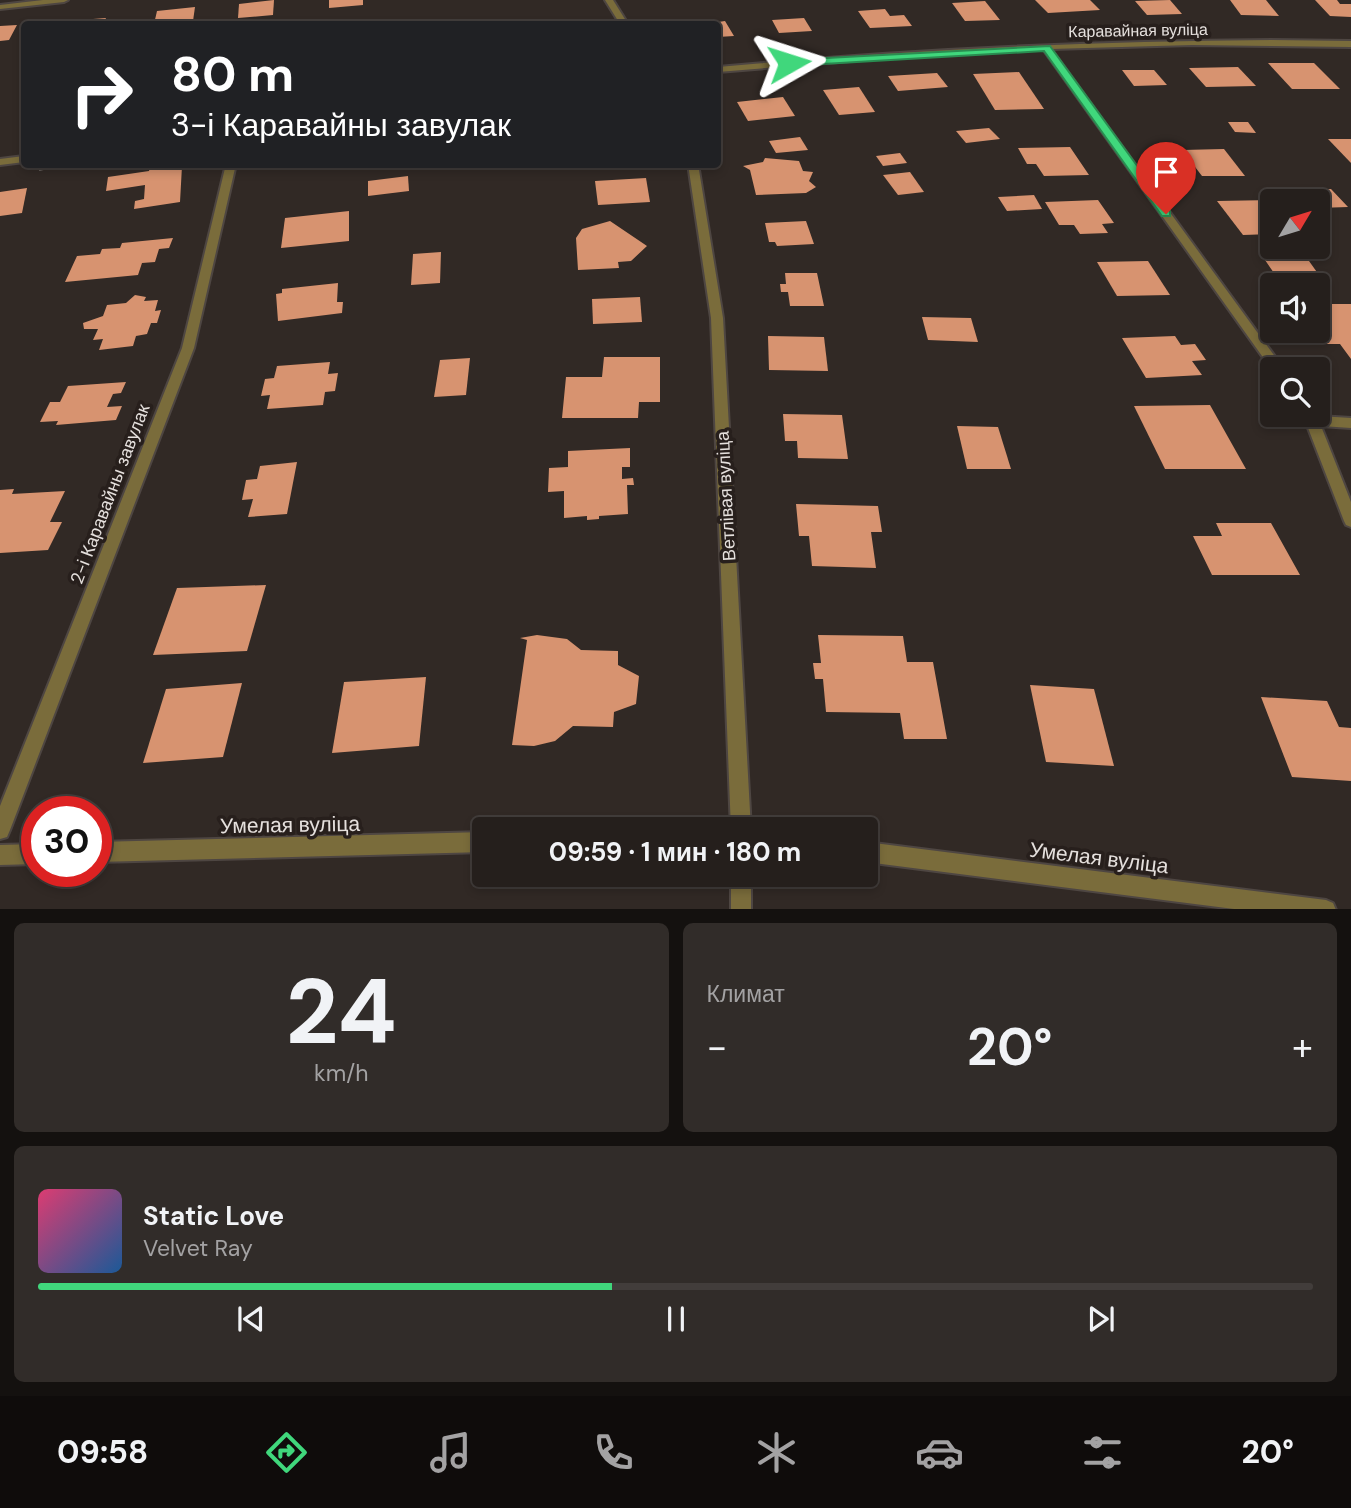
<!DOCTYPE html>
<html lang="ru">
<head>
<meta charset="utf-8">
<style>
  body { margin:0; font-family:"DM Sans",sans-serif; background:#312c29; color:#f1f3f6; height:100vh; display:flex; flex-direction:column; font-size:26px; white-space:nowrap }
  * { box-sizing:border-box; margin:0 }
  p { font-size:23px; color:#a3a2a3 }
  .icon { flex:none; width:38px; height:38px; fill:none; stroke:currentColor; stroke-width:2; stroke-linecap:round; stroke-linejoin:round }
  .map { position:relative; height:909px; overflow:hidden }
  .drawer { display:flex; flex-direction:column; gap:14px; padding:14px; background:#14110f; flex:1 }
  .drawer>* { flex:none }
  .hud { position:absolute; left:21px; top:21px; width:700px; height:147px; border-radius:7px; box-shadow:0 4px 10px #0003,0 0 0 2px #423d3b; background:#202124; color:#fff; overflow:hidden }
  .needle { width:46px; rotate:52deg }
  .tools { position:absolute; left:1260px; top:189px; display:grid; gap:14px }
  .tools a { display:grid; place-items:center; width:70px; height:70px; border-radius:7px; background:#251f1c; box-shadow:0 4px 10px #0003,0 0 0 2px #423d3b; font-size:35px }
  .speed { position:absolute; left:21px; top:796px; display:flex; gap:14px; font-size:35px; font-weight:700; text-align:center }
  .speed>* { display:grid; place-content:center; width:91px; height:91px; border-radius:50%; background:#251f1c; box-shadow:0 4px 10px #0003,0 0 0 2px #423d3b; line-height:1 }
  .speed .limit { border:10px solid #d22; background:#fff; color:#111 }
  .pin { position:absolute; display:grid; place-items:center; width:60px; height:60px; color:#fff; margin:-72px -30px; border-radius:50% 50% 50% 0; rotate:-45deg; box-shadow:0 0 7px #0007 }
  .pin .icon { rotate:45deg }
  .me { position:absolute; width:77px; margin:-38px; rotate:84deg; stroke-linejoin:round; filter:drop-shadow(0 0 5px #0008) }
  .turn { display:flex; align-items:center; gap:24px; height:147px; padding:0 35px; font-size:32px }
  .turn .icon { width:91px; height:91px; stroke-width:2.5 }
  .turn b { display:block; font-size:49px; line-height:60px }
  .big { font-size:52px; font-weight:700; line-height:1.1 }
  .drawer .card { flex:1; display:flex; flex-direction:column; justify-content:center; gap:10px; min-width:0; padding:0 24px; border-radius:10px; background:#312c29 }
  .drawer .dial { align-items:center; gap:0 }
  .dial b { font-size:91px; line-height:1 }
  .song { display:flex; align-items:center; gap:21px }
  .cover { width:84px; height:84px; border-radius:10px; background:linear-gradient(135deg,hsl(340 70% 55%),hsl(210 70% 35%)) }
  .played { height:7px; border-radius:4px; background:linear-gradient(90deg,#40d77c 45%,#423d3b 45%) }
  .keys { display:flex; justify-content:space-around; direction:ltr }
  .heat { display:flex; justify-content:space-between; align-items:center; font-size:38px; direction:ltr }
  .drawer .tiles { flex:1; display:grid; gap:14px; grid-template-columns:1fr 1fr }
  .card:last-child { grid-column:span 2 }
  .trip { position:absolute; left:472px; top:817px; width:406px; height:70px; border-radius:7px; background:#251f1c; box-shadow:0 4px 10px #0003,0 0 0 2px #423d3b; font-weight:700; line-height:70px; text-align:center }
  .menu { display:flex; height:112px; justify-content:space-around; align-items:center; background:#0f0c0b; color:#a3a2a3 }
  .menu .icon { width:49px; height:49px }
  .menu .current { color:#40d77c }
  .menu b { font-size:32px; color:#f1f3f6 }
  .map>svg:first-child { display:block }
  .building { fill:#d79370 }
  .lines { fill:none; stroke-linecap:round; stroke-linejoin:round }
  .minor-casing { stroke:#4e4642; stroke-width:4 }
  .path { stroke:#86807c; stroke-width:3.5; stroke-dasharray:4.5 2.5; stroke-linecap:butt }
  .minor { fill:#7a6c3b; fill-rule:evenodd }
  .route { fill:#40d77c; stroke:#2a8c51; stroke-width:2 }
  .labels { text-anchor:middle; stroke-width:7; stroke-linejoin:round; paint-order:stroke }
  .far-street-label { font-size:16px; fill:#e5e0dd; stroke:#271f1c }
  .street-label { font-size:18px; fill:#e5e0dd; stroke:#271f1c }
  .near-street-label { font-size:21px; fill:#e5e0dd; stroke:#271f1c }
</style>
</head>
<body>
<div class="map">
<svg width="1351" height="910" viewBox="0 0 1351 910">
  <rect width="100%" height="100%" fill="#312925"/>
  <g class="building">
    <polygon points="274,0 273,15 238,18 239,4"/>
    <polygon points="329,0 363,0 363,5 329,8"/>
    <polygon points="1035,0 1090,0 1100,10 1048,13"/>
    <polygon points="1170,0 1182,14 1147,15 1135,1"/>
    <polygon points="1230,0 1266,0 1279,16 1241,15"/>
    <polygon points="1315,0 1337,0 1340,4 1351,4 1351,17 1330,16"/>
    <polygon points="985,1 1000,20 965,21 952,3"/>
    <polygon points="195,7 193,21 154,24 157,11"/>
    <polygon points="885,9 890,16 904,15 912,26 870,28 858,11"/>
    <polygon points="106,18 103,24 65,24 67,21"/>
    <polygon points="804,18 812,31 779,33 772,20"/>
    <polygon points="725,21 734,36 718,37 718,24 705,24"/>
    <polygon points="17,25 9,40 0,41 0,26"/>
    <polygon points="1268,63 1314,63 1340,89 1292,89"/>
    <polygon points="1238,67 1256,86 1206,87 1189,68"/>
    <polygon points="1122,70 1154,70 1167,85 1134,86"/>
    <polygon points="1019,72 1044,109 995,110 973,74"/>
    <polygon points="937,73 948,87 898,91 888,76"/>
    <polygon points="859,87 875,112 839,115 823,90"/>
    <polygon points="783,97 795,116 748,121 737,102"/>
    <polygon points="1228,122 1248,122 1256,133 1235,132"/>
    <polygon points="989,128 1000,139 966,143 956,131"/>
    <polygon points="800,137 808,150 776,153 769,141"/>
    <polygon points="1328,139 1351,139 1351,163"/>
    <polygon points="1070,147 1089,175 1044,176 1036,164 1027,164 1018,148"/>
    <polygon points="1224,149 1245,176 1202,176 1182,150"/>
    <polygon points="900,153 907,163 883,166 876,156"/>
    <polygon points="765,158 799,161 803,171 813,172 809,181 816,187 806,193 756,195 750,170 743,166 763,162"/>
    <polygon points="167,164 168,168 182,166 180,202 134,209 135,201 144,199 145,185 106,191 108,177 149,171 150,167"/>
    <polygon points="910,172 924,192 898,195 883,175"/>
    <polygon points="408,176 409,191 368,196 368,181"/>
    <polygon points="646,178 650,202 598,205 595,181"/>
    <polygon points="27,188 22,213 0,216 0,192"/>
    <polygon points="1331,189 1348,207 1318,208 1318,201 1304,201 1293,190"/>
    <polygon points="1034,195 1042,209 1007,211 998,197"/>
    <polygon points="1098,200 1114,223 1102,224 1108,233 1080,234 1074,225 1059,225 1045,202"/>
    <polygon points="1272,200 1272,234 1243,235 1217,201"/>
    <polygon points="349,211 349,241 281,248 285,218"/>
    <polygon points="610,221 647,246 631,261 618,262 619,268 578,270 576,238 582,229"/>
    <polygon points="806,221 814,244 777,246 775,242 769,242 765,223"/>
    <polygon points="173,238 169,248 159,249 155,262 142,263 138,275 65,282 77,256 100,254 102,249 120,248 122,243"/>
    <polygon points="441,252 440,283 411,285 413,254"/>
    <polygon points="1265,260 1309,261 1329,289 1318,289 1318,285 1282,285"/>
    <polygon points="1148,261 1170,295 1117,296 1097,262"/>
    <polygon points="785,273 817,273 824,306 790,306 788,292 781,292 780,284 786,284"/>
    <polygon points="338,283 337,302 343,302 342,313 278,321 276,294 282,293 282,289"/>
    <polygon points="135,295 146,297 144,301 158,300 155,311 161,310 157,323 151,323 147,334 136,336 133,346 99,350 103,339 93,340 98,329 84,329 83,323 103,316 107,305 126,303"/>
    <polygon points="640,297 642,322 593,324 592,299"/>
    <polygon points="1318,304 1351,304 1351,359 1340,344 1323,344 1313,331 1318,331"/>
    <polygon points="922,317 971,318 978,342 928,340"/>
    <polygon points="768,336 824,337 828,371 769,370"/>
    <polygon points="1175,336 1181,345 1195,344 1206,360 1192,361 1202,375 1146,378 1122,338"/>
    <polygon points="604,357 660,357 660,402 639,402 638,418 562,418 566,377 602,377"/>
    <polygon points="470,358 466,395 434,397 440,360"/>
    <polygon points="330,362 328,374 338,373 335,391 325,392 323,405 267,409 270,395 261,396 265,379 274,378 277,366"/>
    <polygon points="126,382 121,393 113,394 107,407 122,406 116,420 56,425 58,421 40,422 50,402 60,402 68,386"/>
    <polygon points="1210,405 1246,469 1165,469 1134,406"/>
    <polygon points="783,414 842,415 848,459 798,458 797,441 785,441"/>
    <polygon points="957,426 998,427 1011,469 967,469"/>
    <polygon points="630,448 630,467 622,467 622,479 633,478 634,485 627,485 628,514 599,516 599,519 587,520 587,516 564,518 564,491 548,492 549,468 568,467 568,451"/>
    <polygon points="297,462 287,514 248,517 253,499 242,500 246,480 257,479 260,466"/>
    <polygon points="14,489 12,494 65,491 50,522 62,522 48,550 0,553 0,490"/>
    <polygon points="796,504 878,506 882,532 871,532 876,568 812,566 809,536 799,536"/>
    <polygon points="1216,523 1271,523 1300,575 1212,575 1193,536 1222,536"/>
    <polygon points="266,585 247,651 153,655 177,588"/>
    <polygon points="537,635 567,639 581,650 618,651 618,665 639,676 636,704 614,712 613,727 573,726 555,741 534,746 512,745 527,640 520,638"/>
    <polygon points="818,635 903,636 907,662 933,662 947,739 904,739 900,713 826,712 823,679 815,679 813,663 821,663"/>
    <polygon points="426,677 419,746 332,753 344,682"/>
    <polygon points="242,683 223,757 143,763 166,689"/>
    <polygon points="1030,685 1094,689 1114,766 1046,762"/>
    <polygon points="1261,697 1327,701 1339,727 1351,728 1351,781 1292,777"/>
  </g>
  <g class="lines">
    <g class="minor-casing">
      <g id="minor">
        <polygon points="43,0 68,0 64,2 0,9 0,5"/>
        <polygon points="605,0 613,0 628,24 620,24"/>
        <path d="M1272,40L1351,41V47L1192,45L1051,49L1284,369L1272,370L1043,49L875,59L718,72V67C902,50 1087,41 1272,40Z"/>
        <polygon points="24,156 24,162 0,165 0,159"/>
        <polygon points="226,164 236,164 194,348 10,830 7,837 0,839 0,806 182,348"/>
        <polygon points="688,164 698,164 723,318 751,830 731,830 711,318"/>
        <polygon points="1303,415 1351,418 1351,428 1321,426 1351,502 1351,527 1346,525 1344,521"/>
        <polygon points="485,832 485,852 96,862 96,842"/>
        <polygon points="866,842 1326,900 1333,903 1336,910 1242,910 866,862"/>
        <polygon points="37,844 37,864 0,865 0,845"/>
        <rect x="731" y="875" width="20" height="35"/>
      </g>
    </g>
    <polyline class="path" points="39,169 75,164"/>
    <use href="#minor" class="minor"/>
  </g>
  <polygon class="route" points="1050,46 1170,211 1170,216 1162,216 1044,51 789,66 785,63 789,60"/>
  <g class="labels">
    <g class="far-street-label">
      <text transform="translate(1138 30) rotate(-1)" y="6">Каравайная вуліца</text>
    </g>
    <g class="street-label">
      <text transform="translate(110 494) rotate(-69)" y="6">2-і Каравайны завулак</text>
      <text transform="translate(726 496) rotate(-93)" y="6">Ветлівая вуліца</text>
    </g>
    <g class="near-street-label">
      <text transform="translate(290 825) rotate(-1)" y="7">Умелая вуліца</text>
      <text transform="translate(1099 858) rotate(7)" y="7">Умелая вуліца</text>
    </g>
  </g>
</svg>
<div class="tools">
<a><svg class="needle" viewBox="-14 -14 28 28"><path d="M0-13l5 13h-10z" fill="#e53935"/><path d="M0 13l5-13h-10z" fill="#a3a2a3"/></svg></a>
<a><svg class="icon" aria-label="sound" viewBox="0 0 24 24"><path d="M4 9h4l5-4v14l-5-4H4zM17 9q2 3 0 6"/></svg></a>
<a><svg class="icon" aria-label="search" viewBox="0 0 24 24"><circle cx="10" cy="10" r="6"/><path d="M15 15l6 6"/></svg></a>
</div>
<div class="speed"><div class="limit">30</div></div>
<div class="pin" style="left:1166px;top:214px;background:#d93025"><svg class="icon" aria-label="arrive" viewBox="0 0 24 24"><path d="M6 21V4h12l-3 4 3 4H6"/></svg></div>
<svg class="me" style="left:789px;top:63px" viewBox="-20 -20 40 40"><path d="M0-17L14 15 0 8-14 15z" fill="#40d77c" stroke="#fff" stroke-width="4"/></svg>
<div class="trip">09:59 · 1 мин · 180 m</div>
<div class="hud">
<div class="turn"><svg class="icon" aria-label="right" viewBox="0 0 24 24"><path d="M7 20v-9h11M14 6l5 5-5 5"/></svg><div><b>80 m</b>3-і Каравайны завулак</div></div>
</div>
</div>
<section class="drawer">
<div class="tiles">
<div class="card dial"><b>24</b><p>km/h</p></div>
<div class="card"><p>Климат</p>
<div class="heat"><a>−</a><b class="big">20°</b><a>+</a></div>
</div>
<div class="card">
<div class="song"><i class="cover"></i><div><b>Static Love</b><p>Velvet Ray</p></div></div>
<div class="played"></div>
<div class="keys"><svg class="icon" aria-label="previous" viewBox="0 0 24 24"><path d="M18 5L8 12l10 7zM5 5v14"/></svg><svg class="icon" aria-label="pause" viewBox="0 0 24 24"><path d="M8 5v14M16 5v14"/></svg><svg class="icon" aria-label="next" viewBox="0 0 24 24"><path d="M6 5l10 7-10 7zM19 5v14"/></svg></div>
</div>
</div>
</section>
<nav class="menu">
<b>09:58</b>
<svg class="icon current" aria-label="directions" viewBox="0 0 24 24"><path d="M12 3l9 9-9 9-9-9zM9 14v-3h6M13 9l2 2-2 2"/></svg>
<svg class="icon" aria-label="music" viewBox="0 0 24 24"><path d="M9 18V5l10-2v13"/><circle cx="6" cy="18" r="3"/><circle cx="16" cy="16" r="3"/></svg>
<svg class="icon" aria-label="phone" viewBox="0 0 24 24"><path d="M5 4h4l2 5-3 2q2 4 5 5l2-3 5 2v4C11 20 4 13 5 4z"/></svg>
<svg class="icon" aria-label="climate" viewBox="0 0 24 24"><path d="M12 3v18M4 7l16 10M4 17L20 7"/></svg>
<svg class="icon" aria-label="car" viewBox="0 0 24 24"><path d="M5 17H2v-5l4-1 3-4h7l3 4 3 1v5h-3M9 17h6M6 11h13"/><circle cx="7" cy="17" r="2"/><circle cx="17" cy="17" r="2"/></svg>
<svg class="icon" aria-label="filters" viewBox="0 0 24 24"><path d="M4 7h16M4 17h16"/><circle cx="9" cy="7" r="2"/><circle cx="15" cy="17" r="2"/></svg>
<b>20°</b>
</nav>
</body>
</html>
